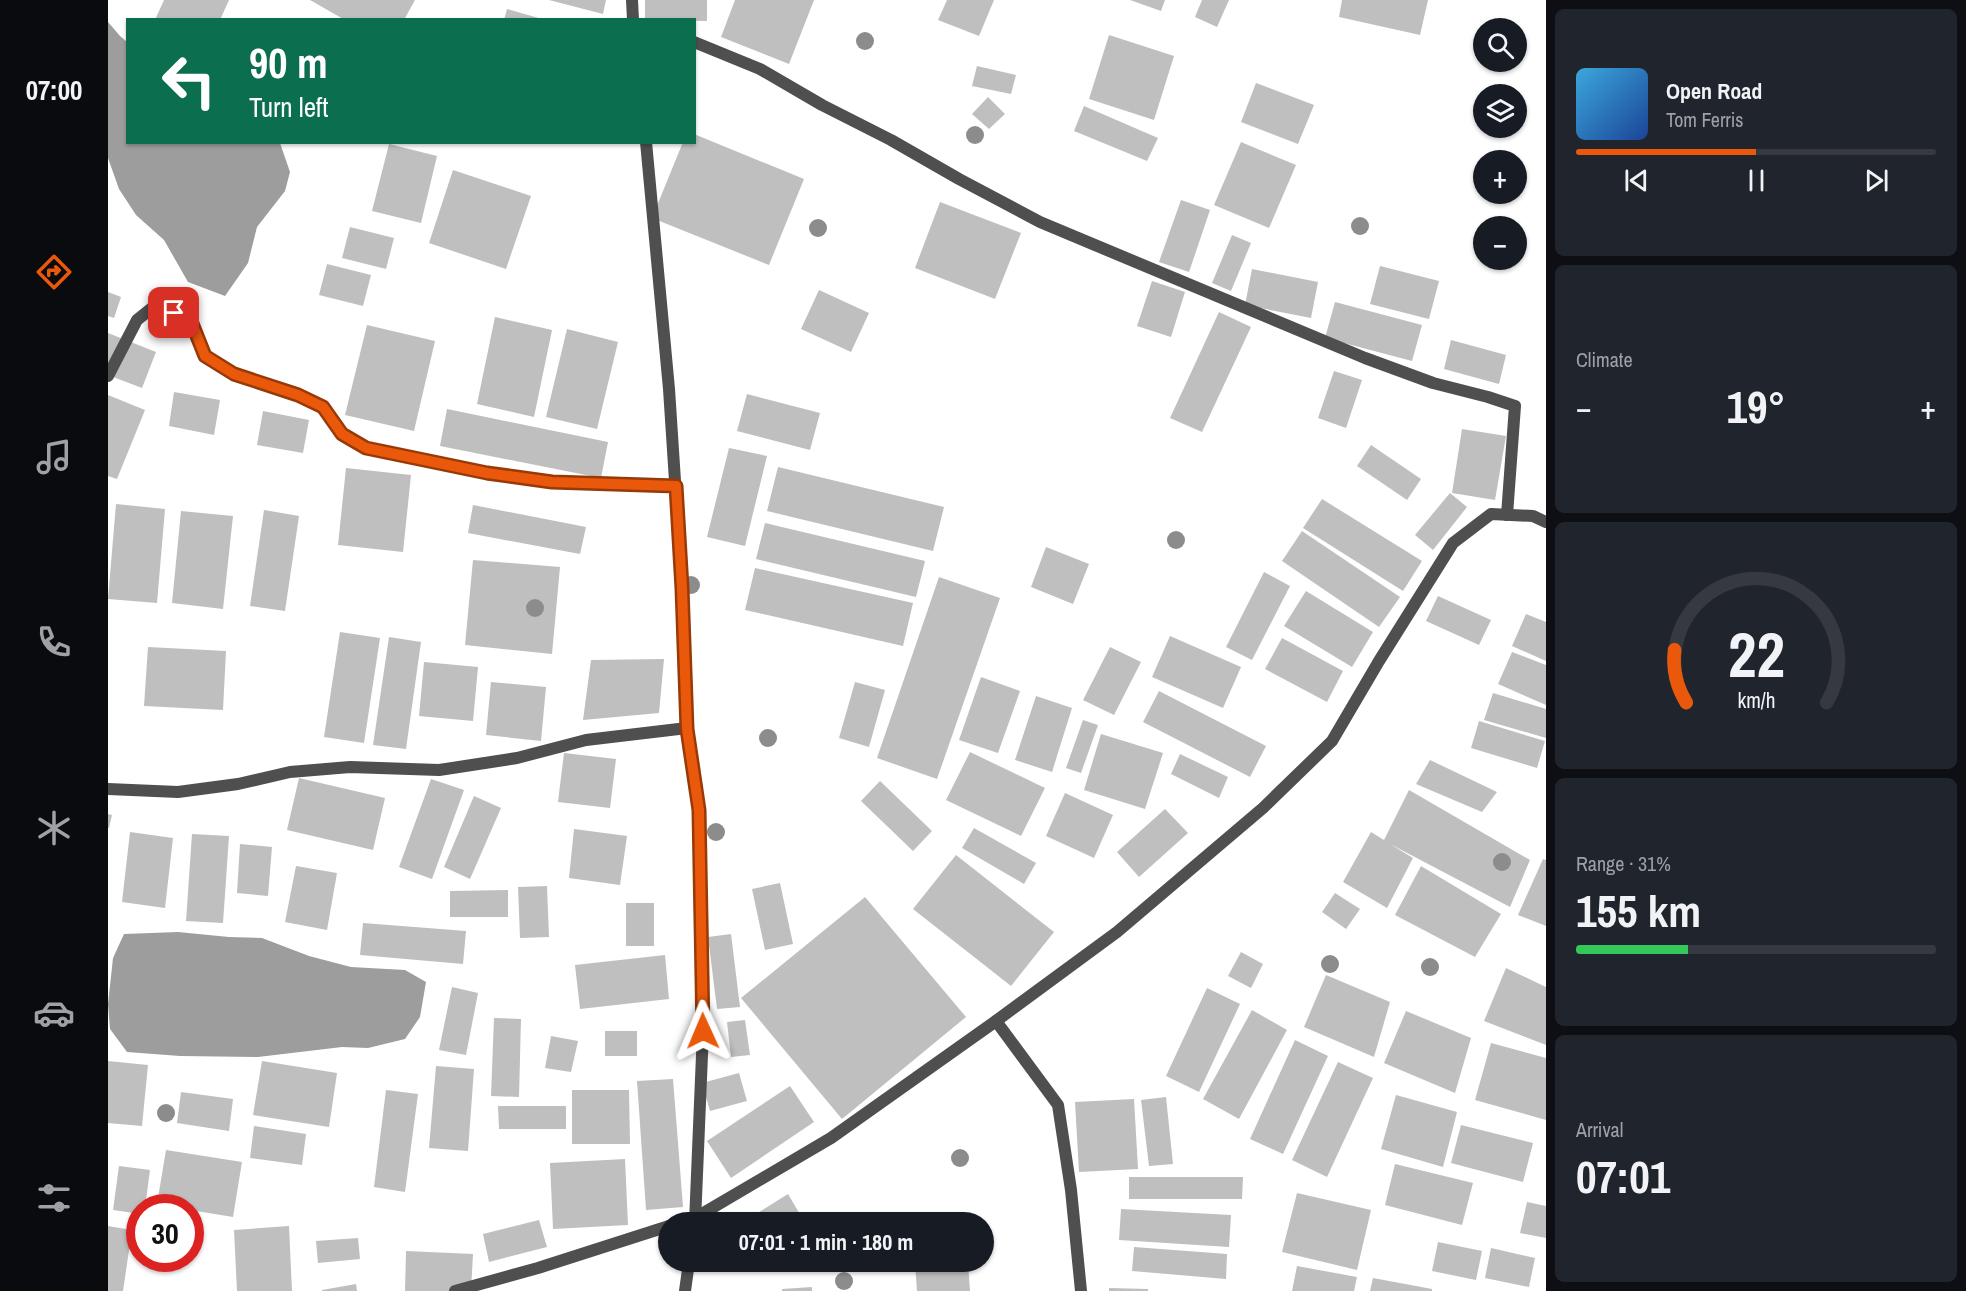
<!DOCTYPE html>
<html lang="en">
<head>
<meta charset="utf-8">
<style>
  body { margin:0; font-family:"Archivo Narrow",sans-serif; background:#20242c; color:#f1f3f6; height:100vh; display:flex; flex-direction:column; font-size:22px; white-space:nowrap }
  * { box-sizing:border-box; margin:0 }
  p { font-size:20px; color:#9ea1a6 }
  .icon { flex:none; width:33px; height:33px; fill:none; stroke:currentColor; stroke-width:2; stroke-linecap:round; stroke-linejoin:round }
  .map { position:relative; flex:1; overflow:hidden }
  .sheet { display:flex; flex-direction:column; gap:9px; padding:9px; background:#0d0f14; width:420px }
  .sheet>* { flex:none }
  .top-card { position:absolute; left:18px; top:18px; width:570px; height:126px; border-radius:0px; box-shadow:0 2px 4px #0004; background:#0b6e4f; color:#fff; overflow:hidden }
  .tools { position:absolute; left:1365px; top:18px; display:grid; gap:12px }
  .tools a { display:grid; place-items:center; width:54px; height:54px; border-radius:50%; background:#171b24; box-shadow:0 2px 4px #0004; font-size:30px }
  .speed { position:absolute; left:18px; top:1194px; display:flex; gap:12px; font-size:30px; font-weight:700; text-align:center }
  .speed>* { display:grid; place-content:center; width:78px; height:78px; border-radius:50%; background:#171b24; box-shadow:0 2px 4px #0004; line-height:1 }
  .speed .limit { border:9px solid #d22; background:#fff; color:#111 }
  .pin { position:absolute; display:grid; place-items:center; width:51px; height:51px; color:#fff; margin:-26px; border-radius:12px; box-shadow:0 3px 9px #0006 }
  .me { position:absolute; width:66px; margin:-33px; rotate:359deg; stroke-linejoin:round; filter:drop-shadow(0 0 4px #0008) }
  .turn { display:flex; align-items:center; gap:21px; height:126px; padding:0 24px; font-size:27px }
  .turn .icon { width:78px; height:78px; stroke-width:2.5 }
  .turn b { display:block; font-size:42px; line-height:51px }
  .big { font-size:45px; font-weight:800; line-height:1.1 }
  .sheet .card { flex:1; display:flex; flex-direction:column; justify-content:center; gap:9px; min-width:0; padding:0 21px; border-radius:9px; background:#20242c }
  .sheet .dial { align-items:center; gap:0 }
  .dial svg { height:156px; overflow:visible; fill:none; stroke:#363941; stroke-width:7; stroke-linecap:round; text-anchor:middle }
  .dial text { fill:#f1f3f6; stroke:none }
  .song { display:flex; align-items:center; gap:18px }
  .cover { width:72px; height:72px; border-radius:9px; background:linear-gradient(135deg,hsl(200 70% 55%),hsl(220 70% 35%)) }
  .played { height:6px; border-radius:3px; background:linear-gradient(90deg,#ea580c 50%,#363941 50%) }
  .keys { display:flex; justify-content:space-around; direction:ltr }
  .heat { display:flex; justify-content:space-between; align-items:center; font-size:33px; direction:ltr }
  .charge { height:9px; border-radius:4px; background:linear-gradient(90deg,#34c759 31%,#363941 0) }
  .trip { position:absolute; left:550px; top:1212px; width:336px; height:60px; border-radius:30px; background:#171b24; box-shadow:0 2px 4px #0004; font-weight:800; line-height:60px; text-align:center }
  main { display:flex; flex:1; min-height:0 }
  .dock { display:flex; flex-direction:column; width:108px; justify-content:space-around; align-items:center; background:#090b0e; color:#9ea1a6 }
  .dock .icon { width:42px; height:42px }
  .dock .current { color:#ea580c }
  .dock b { font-size:27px; color:#f1f3f6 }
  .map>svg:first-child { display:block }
  .water { fill:#9d9d9d }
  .building { fill:#bfbfbf }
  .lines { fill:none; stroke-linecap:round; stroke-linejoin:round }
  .minor { stroke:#4f4f4f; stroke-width:12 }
  .tree { fill:#8c8c8c }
  .route-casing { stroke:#983908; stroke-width:15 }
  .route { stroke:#ea580c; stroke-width:10 }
</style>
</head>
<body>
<main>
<nav class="dock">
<b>07:00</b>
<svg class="icon current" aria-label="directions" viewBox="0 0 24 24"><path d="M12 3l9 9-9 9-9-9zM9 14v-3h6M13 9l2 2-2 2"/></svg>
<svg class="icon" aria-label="music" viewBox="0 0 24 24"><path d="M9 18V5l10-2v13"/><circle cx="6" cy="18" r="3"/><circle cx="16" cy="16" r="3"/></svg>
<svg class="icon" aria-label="phone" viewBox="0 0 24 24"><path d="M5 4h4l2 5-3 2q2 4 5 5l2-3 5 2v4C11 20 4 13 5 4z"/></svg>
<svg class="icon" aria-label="climate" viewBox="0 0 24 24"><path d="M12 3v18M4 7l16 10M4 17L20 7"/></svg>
<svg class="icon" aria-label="car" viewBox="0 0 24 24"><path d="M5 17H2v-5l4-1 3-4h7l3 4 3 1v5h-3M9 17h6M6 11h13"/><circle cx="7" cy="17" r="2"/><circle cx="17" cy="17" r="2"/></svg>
<svg class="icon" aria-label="filters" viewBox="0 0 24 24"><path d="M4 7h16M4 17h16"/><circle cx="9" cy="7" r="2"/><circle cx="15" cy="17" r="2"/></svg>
</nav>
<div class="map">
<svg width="1438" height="1291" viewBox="0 0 1438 1291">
  <rect width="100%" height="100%" fill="#fff"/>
  <g class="water">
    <polygon points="0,22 12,36 19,42 20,142 172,143 182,172 177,191 149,227 140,263 117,296 80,282 56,240 28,215 11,189 0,158"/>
    <polygon points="70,932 121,937 154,938 201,956 243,967 297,970 318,982 312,1017 297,1039 260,1048 234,1047 150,1057 72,1056 19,1052 2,1029 0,1004 5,958 16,934"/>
  </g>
  <g class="building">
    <polygon points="56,0 121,0 112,20 47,20"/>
    <polygon points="202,0 307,0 296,20 237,20"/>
    <polygon points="441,0 498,0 495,14"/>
    <polygon points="537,0 599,0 599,21 537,20"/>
    <polygon points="627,0 706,0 681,64 613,37"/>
    <polygon points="839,0 886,0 871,36 830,20"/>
    <polygon points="1022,0 1057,0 1053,11"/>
    <polygon points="1094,0 1121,0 1109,27 1087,17"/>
    <polygon points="1234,0 1320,0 1312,35 1231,17"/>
    <polygon points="399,9 434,19 433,20 396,20"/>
    <polygon points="1001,35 1066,56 1046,120 981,99"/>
    <polygon points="869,66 908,75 903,94 864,86"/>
    <polygon points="1148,83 1206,105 1190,144 1133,122"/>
    <polygon points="880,97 897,114 881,129 864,114"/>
    <polygon points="976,106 1050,138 1039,161 966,131"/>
    <polygon points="586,134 696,179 661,265 544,218 575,142 586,142"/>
    <polygon points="1133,142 1188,165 1161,228 1106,205"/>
    <polygon points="281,144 329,156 313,223 264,211"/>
    <polygon points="345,170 423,196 398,269 321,243"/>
    <polygon points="1073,200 1102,210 1081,272 1051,262"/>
    <polygon points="832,202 913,233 887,299 807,268"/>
    <polygon points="242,227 286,238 278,269 234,258"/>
    <polygon points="1124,235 1143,243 1123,291 1104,283"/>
    <polygon points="219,264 263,275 255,306 211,295"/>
    <polygon points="1272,266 1331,281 1321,319 1262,304"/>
    <polygon points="1144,269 1210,282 1203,318 1137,305"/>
    <polygon points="1044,281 1077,292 1063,337 1029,326"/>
    <polygon points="711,290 761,313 743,352 693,329"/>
    <polygon points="0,292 13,297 6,318 0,316"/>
    <polygon points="1227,302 1314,325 1304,361 1217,338"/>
    <polygon points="1111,312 1143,327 1094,432 1062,418"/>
    <polygon points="387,317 444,330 426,417 369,404"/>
    <polygon points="259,325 327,341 306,431 237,415"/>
    <polygon points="459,329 510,342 489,429 438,417"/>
    <polygon points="0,333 48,352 34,388 0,375"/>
    <polygon points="1343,340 1398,355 1391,384 1336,369"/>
    <polygon points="1226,371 1254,380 1238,428 1210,418"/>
    <polygon points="66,392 112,400 106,435 61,426"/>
    <polygon points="639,394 712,413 702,450 629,431"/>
    <polygon points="0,395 37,410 9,479 0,476"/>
    <polygon points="339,409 500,442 493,478 332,446"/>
    <polygon points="155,411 201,420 195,453 149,445"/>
    <polygon points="1354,429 1398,436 1387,500 1344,493"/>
    <polygon points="1263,445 1313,479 1299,500 1249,466"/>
    <polygon points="621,448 659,456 637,546 599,537"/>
    <polygon points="670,467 836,507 825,551 659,511"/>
    <polygon points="238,468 303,475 295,552 230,545"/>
    <polygon points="1342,493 1359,507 1325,550 1307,535"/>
    <polygon points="1214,499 1314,561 1295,591 1195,528"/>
    <polygon points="8,504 57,509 49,603 0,599"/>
    <polygon points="365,505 478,527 472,554 360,533"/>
    <polygon points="156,510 191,516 177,611 142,606"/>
    <polygon points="73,511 125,516 115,609 64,603"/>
    <polygon points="657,523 817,561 808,597 648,559"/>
    <polygon points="1194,531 1292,597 1271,627 1174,561"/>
    <polygon points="938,547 981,564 965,604 923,587"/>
    <polygon points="365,560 452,567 444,654 357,645"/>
    <polygon points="647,568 805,603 795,646 637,610"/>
    <polygon points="1156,572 1182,586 1144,660 1118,647"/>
    <polygon points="831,577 892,598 829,779 769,758"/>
    <polygon points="1198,591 1265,632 1244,667 1176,626"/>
    <polygon points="1330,596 1383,620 1371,645 1318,621"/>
    <polygon points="1418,614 1438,622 1438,661 1404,646"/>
    <polygon points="232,632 272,638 256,743 216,737"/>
    <polygon points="1062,636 1133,667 1115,708 1044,677"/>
    <polygon points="281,637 313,642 298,749 265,745"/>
    <polygon points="1174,638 1235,671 1219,702 1157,669"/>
    <polygon points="40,647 118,651 115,710 36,706"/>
    <polygon points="1002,647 1033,662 1006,715 975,700"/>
    <polygon points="1404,652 1438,665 1438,705 1390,684"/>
    <polygon points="556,659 551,713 475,720 483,660"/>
    <polygon points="316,662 370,667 365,721 311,716"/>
    <polygon points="873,677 912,691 890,753 851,740"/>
    <polygon points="383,682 438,687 433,741 378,735"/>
    <polygon points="747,682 777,690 761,747 731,738"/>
    <polygon points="1051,691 1158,746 1142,777 1035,722"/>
    <polygon points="1385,693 1438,709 1438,738 1376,720"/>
    <polygon points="928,696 964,708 944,772 907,760"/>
    <polygon points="975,720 990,725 973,773 958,768"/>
    <polygon points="1371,721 1437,741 1429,768 1363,748"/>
    <polygon points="993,734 1055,753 1037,809 976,790"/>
    <polygon points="862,752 937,788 913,836 838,800"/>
    <polygon points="456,753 508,759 502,808 450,802"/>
    <polygon points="1072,754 1120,777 1111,798 1063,774"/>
    <polygon points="1322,760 1389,792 1374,812 1308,784"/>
    <polygon points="191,778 277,798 265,850 179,830"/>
    <polygon points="323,779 356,790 324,879 291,867"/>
    <polygon points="772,781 824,831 805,851 753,801"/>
    <polygon points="1301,790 1422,860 1402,907 1282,844 1305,858 1279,908 1235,882 1263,832 1276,840"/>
    <polygon points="957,793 1005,815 986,858 938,836"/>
    <polygon points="366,796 393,808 362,879 336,867"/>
    <polygon points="1057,809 1080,833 1031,877 1009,852"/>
    <polygon points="0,814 4,815 1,828 0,828"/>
    <polygon points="866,828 928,863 916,884 854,848"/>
    <polygon points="466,829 519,836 512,885 461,878"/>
    <polygon points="22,832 65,838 57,908 14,902"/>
    <polygon points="84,834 121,836 115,923 78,921"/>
    <polygon points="132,844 164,847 160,896 129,893"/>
    <polygon points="848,855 946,932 903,986 805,909"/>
    <polygon points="1435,859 1438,860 1438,926 1410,915"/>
    <polygon points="188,866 229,873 219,930 177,922"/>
    <polygon points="1313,866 1393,914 1367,957 1287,915"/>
    <polygon points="672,883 685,944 657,950 644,889"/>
    <polygon points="439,886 441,937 412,938 410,887"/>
    <polygon points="400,890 400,917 342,917 342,891"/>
    <polygon points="1227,893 1252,909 1238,929 1214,912"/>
    <polygon points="757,897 858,1017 734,1119 633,998"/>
    <rect x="518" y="903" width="28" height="43"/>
    <polygon points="255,923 358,931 355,964 252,955"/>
    <polygon points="623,934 632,1007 609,1009 600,937"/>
    <polygon points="1133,952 1155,964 1143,988 1120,976"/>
    <polygon points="557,955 561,999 472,1009 467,965"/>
    <polygon points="1398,968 1438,987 1438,1045 1376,1021"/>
    <polygon points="1218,975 1282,1002 1266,1057 1196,1027"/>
    <polygon points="344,987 370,993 358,1055 331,1050"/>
    <polygon points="1099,988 1132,1004 1091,1092 1058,1076"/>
    <polygon points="1144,1010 1179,1030 1131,1119 1095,1099"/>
    <polygon points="1298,1011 1363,1038 1347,1093 1276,1063"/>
    <polygon points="386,1018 413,1019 411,1097 383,1096"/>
    <polygon points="637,1020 642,1055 623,1057 619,1022"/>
    <rect x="497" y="1031" width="32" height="25"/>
    <polygon points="443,1036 470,1041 463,1072 437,1068"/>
    <polygon points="1187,1040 1220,1056 1175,1154 1142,1139"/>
    <polygon points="1383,1043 1438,1058 1438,1120 1367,1100"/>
    <polygon points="0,1061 40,1065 34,1126 0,1123"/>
    <polygon points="154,1061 229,1073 221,1127 145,1115"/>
    <polygon points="1230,1062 1265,1078 1219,1177 1184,1160"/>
    <polygon points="328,1066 366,1069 360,1151 321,1148"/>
    <polygon points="631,1073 639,1101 602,1111 594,1083"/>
    <polygon points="565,1079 575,1207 538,1210 529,1081"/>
    <polygon points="682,1086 706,1122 623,1178 599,1141"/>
    <polygon points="278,1090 310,1094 297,1192 266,1187"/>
    <polygon points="464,1090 521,1090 522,1144 464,1144"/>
    <polygon points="73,1092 125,1099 121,1131 69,1123"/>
    <polygon points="1288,1095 1349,1112 1335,1167 1273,1149"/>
    <polygon points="1058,1097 1065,1164 1041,1166 1033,1100"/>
    <polygon points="1026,1099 1030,1169 971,1172 967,1102"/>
    <polygon points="390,1106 458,1106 458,1129 391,1129"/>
    <polygon points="1353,1125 1425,1143 1415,1182 1343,1163"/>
    <polygon points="146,1126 198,1134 194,1165 142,1158"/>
    <polygon points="58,1150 134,1162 125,1217 82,1210 82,1208 49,1204"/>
    <polygon points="517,1159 520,1225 445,1229 442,1163"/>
    <polygon points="1287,1164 1365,1183 1354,1225 1277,1205"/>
    <polygon points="11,1166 42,1170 37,1208 32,1208 32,1214 5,1210"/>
    <polygon points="1021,1177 1135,1177 1134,1199 1021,1199"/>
    <polygon points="1189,1193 1263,1210 1249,1270 1174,1252"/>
    <polygon points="680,1194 693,1216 682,1222 646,1222 643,1217"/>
    <polygon points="1419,1202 1438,1206 1438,1238 1412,1233"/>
    <polygon points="1013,1209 1123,1215 1121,1247 1011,1240"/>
    <polygon points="431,1220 439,1247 381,1262 375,1234"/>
    <polygon points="0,1226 24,1230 15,1291 0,1291"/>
    <polygon points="181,1226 184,1291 129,1291 126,1230"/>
    <polygon points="250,1238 252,1259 210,1263 208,1241"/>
    <polygon points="1330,1242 1374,1251 1368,1280 1324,1271"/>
    <polygon points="1026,1247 1119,1254 1118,1279 1024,1271"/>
    <polygon points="1383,1248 1427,1258 1421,1287 1377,1278"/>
    <polygon points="298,1251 365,1254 363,1291 297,1291"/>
    <polygon points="807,1262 860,1262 862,1291 809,1291"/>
    <polygon points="1189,1266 1249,1277 1246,1291 1184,1291"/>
    <polygon points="1265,1278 1324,1289 1324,1291 1262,1291"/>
    <polygon points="248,1284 249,1291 214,1291 214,1290"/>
    <polygon points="704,1287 704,1291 674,1291 674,1289"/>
    <polygon points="1001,1288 1040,1289 1040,1291 1001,1291"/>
  </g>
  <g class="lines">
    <g class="minor">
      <polyline points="524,0 525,20"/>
      <polyline points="586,42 652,69 714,105 783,140 851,179 932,222 1257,358 1325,383 1380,397 1407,406 1399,515"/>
      <polyline points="538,142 561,389 574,588 579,728 591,810 595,1031 587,1222"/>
      <polyline points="0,376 29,320 49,304 83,321 97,356 126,374 190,395 215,407 234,434 258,448 379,473 444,482 568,486"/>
      <polyline points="0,789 70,792 130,784 182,772 242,767 331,770 409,758 478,740 579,728"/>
      <polyline points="888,1021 950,1105 963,1190 973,1291"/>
      <polyline points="573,1222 587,1218 723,1138 888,1021 1009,932 1155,808 1224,741 1271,661 1345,543 1383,514 1425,516 1438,522"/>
      <polyline points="347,1291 430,1268 561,1226"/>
      <polyline points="577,1291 581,1262"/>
    </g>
  </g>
  <g class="tree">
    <circle cx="757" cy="41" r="9"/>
    <circle cx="867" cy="135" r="9"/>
    <circle cx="1252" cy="226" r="9"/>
    <circle cx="710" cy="228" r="9"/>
    <circle cx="1068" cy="540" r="9"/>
    <circle cx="583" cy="585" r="9"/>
    <circle cx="427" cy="608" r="9"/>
    <circle cx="660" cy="738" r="9"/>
    <circle cx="608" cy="832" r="9"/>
    <circle cx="1394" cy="862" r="9"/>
    <circle cx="1222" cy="964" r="9"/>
    <circle cx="1322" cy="967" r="9"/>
    <circle cx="58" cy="1113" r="9"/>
    <circle cx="852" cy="1158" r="9"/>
    <circle cx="736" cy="1281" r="9"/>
  </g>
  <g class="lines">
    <g class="route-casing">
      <polyline id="route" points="66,313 83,321 97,356 126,374 190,395 215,407 234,434 258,448 379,473 444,482 568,486 574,588 579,729 591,810 595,1031"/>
    </g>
    <use href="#route" class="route"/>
  </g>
</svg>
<div class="tools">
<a><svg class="icon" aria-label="search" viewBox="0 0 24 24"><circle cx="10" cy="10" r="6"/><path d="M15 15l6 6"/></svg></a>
<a><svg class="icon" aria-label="layers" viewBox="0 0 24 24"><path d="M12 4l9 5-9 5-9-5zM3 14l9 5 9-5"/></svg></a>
<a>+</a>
<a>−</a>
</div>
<div class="speed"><div class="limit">30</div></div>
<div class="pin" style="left:66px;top:313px;background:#d93025"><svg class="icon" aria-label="arrive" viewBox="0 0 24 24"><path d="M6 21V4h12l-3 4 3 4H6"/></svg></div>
<svg class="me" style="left:595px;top:1031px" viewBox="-20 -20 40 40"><path d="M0-17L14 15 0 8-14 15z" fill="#ea580c" stroke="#fff" stroke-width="4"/></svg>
<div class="trip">07:01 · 1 min · 180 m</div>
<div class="top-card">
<div class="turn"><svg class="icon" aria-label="left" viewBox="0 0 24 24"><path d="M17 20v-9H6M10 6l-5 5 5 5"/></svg><div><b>90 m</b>Turn left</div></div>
</div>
</div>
<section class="sheet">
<div class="card">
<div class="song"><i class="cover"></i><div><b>Open Road</b><p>Tom Ferris</p></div></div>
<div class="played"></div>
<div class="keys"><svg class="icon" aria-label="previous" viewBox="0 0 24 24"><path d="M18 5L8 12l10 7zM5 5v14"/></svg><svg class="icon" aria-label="pause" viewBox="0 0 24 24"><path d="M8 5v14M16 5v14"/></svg><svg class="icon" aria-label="next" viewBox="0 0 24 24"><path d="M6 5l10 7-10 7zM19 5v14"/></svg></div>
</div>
<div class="card"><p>Climate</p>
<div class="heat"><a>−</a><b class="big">19°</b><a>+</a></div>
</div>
<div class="card dial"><svg viewBox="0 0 100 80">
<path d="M14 69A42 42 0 1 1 86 69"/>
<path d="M14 69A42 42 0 0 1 8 42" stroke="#ea580c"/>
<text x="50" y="56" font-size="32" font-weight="700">22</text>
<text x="50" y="72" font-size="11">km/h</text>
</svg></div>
<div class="card"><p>Range · 31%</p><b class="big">155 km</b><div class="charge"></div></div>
<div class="card"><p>Arrival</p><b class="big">07:01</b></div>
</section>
</main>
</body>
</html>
